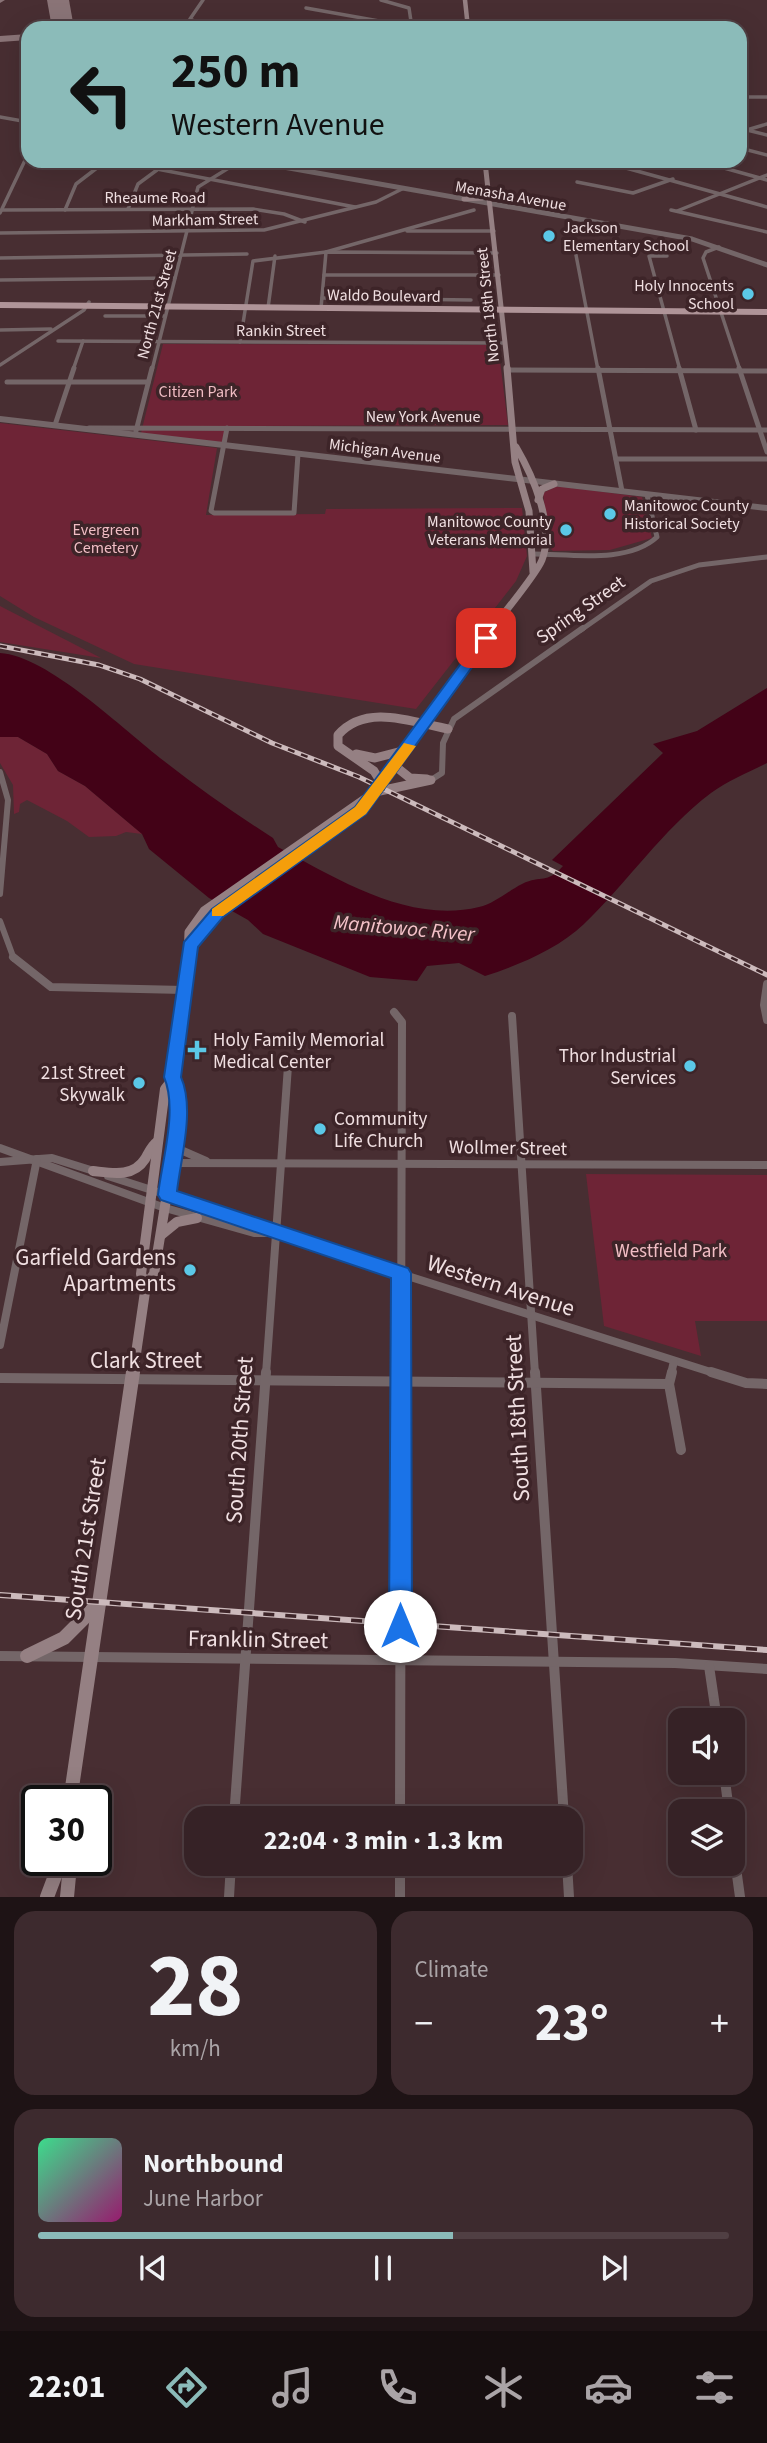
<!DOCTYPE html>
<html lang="en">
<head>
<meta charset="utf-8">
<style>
  body { margin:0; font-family:"Source Sans 3",sans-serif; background:#3d2a2e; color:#f1f3f6; height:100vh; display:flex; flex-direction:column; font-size:26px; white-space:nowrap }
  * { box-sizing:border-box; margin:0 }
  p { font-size:23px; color:#aaa4a7 }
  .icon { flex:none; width:38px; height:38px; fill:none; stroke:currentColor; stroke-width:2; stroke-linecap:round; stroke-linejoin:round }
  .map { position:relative; height:1897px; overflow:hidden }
  .sheet { display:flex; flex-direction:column; gap:14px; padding:14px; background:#1e1315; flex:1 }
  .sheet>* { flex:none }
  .top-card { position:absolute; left:21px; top:21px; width:726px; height:147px; border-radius:21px; box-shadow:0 7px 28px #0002,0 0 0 2px #503f43; background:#8bbbb9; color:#111; overflow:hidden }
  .buttons { position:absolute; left:668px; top:1708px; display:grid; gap:14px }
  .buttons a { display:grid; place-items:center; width:77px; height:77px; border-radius:14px; background:#362226; box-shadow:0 7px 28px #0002,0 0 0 2px #503f43; font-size:35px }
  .speed { position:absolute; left:21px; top:1785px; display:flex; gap:14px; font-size:35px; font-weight:700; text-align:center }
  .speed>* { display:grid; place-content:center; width:91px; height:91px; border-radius:50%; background:#362226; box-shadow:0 7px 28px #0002,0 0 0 2px #503f43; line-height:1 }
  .speed .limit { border:4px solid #111; border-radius:10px; background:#fff; color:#111 }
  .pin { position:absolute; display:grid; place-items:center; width:60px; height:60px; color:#fff; margin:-30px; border-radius:14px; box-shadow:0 4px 10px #0006 }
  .me { position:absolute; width:77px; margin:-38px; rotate:0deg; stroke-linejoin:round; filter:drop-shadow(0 0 5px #0008) }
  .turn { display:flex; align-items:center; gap:24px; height:147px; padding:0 35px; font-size:32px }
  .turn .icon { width:91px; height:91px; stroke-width:2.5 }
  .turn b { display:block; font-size:49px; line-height:60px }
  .big { font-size:52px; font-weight:700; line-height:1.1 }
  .sheet .card { flex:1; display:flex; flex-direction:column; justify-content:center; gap:10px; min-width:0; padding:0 24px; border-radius:21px; background:#3d2a2e }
  .sheet .dial { align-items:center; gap:0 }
  .dial b { font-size:91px; line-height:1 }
  .song { display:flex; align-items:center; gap:21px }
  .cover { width:84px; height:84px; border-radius:10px; background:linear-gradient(135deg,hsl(150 70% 55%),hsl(320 70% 35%)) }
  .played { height:7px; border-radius:4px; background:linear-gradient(90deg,#8bbbb9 60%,#503f43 60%) }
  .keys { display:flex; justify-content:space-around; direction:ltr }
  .heat { display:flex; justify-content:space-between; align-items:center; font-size:38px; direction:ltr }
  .sheet .tiles { flex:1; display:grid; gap:14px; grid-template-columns:1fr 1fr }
  .card:last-child { grid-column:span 2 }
  .trip { position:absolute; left:184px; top:1806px; width:399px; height:70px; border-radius:21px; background:#362226; box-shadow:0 7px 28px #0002,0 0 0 2px #503f43; font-weight:700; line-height:70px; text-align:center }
  .tabs { display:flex; height:112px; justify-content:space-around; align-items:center; background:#160e0f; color:#aaa4a7 }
  .tabs .icon { width:49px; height:49px }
  .tabs .selected { color:#8bbbb9 }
  .tabs b { font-size:32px; color:#f1f3f6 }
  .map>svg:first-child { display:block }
  .green { fill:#6e2436 }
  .water { fill:#430217 }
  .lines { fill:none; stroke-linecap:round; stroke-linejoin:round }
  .taxiway { fill:#8a7477; fill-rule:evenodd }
  .runway { fill:#8a7477; fill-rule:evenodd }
  .minor-far4 { stroke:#746668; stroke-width:3.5 }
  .minor-far3 { stroke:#746668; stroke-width:5 }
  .minor-far2 { stroke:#746668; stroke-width:6 }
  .minor-far1 { stroke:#746668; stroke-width:8 }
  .minor { stroke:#746668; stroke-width:10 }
  .tertiary-far2 { stroke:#746668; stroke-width:3.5 }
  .tertiary-far1 { stroke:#746668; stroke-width:5 }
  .tertiary { stroke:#746668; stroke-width:6 }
  .secondary-far5 { stroke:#958083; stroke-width:4.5 }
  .secondary-far4 { stroke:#958083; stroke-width:5 }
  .secondary-far3 { stroke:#958083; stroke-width:7 }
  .secondary-far2 { stroke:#958083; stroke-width:9 }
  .secondary-far1 { stroke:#958083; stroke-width:10 }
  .secondary { stroke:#958083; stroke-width:14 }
  .primary { stroke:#af9498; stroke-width:6 }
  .rail-far1-casing { stroke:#ccbabc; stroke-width:5 }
  .rail-casing { stroke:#ccbabc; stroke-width:6 }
  .rail-far1 { stroke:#3d2428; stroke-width:2.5; stroke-dasharray:7; stroke-linecap:butt }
  .rail { stroke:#3d2428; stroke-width:3.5; stroke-dasharray:11; stroke-linecap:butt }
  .route { fill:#1a73e8; stroke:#114b97; stroke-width:2 }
  .slow { fill:#f59e0b }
  .poi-dot { fill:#5bc8e7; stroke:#3d2428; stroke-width:2.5 }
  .labels { text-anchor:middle; stroke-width:7; stroke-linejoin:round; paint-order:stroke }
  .far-street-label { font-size:16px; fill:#f0dfe1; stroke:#3d2428 }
  .far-poi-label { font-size:16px; fill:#f0dfe1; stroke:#3d2428; text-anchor:start }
  .far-park-label { font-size:16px; fill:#f1bdc4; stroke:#3d2428 }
  .street-label { font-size:19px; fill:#f0dfe1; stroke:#3d2428 }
  .poi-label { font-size:19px; fill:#f0dfe1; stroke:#3d2428; text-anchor:start }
  .park-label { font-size:19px; fill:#f1bdc4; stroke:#3d2428 }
  .water-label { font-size:21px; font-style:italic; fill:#f6c3ca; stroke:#3d2428 }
  .near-poi-label { font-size:23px; fill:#f0dfe1; stroke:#3d2428; text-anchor:end }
  .near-street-label { font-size:23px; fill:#f0dfe1; stroke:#3d2428 }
</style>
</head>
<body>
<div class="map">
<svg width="767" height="1897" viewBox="0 0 767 1897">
  <rect width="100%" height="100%" fill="#482e32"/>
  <g class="green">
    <polygon points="163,344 498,345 508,425 230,426 226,443 141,433"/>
    <polygon points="0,423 217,448 206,515 325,514 326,509 522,508 527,556 516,581 416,709 134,664 34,617 0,596"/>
    <polygon points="557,486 642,497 652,538 610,550 553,551 550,548 543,493"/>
    <polygon points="0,606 101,658 0,642"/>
    <polygon points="6,736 18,737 47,754 58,771 85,786 142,834 126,832 116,836 89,837 67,821 27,800 20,804 19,812 14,814 13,785 0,763 0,737"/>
    <polygon points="586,1174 767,1175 767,1321 695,1321 701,1356 604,1326"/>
  </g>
  <path class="water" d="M0,653C47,655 125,731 164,761C199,789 236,814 273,838L278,847C337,879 409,924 479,907C494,904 508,891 522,884C542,874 546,885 563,866L552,860L663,753L653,744L697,731L767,688V763C749,772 727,781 711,793C662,830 628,882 584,924C558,949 519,965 485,976L459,963L427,966L417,981L370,977L263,934L248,920L209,898L149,849L142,834L85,786L58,771L47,754L18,737H0Z"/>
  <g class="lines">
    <g class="taxiway">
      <polygon points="0,0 5,0 0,3"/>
      <polygon points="28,34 28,40 0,42 0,36"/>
    </g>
    <polygon class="runway" points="47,0 69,0 74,28 52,28"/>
    <g class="minor-far4">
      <polyline points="203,0 190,19 212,28"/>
      <polyline points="381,0 409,8 412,28"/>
      <polyline points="306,8 379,21 368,28"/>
      <polyline points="449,28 468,27"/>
      <polyline points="740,97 767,97"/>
      <polyline points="747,130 767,135"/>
      <polyline points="740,132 767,124"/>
      <polyline points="740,148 767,155"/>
      <polyline points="115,161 355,207"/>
      <polyline points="378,161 447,164"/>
      <polyline points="699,161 767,180"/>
      <polyline points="626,168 767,207"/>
      <polyline points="577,182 633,193 673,179"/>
      <polyline points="128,209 138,184 157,170"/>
      <polyline points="2,210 253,209 284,214 305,222"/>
      <polyline points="65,210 76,184 106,161"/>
      <polyline points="671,210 767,232"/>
      <polyline points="677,211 767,175"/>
      <polyline points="0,213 28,154"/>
      <polyline points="407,231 494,231"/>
      <polyline points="0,233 264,230 376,202 404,188"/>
      <polyline points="719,247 706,252 703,258 740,370"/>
      <polyline points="576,255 598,370"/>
      <polyline points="667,256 649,256 680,370"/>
      <polyline points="0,258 247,254"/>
      <polyline points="324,275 499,275"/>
      <polyline points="0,280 175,278"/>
      <polyline points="322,298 471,300"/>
      <polyline points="268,308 275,256"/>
      <polyline points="321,308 326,252 474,210"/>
      <polyline points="105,316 165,316"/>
      <polyline points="0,330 51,329"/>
      <polyline points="58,341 505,343"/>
      <polyline points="240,342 253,261 326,252 497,253"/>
      <polyline points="0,365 84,310 89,302"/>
      <polyline points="73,370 83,341"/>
      <polyline points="152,370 198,187 240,161"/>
    </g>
    <g class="minor-far3">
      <polyline points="598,368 622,491"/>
      <polyline points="679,368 696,430"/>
      <polyline points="739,368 767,452"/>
      <polyline points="508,370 767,371"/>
      <polyline points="7,382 148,382"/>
      <polyline points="55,425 74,368"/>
      <polyline points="89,428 767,430"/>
      <polyline points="227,428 211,511 214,513 294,513 298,454"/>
      <polyline points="136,431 152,368"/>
      <polyline points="616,459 767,459"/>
      <path d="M534,554C570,554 628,564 657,537L647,495"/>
      <polyline points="581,630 651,581 699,565 767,557"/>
    </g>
    <g class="minor-far2">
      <polyline points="0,772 8,800 0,894"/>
      <polyline points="431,780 442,773 443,743 454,719 583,628"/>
      <polyline points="0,921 14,959"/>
    </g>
    <g class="minor-far1">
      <polyline points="13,957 51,987 184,990"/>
      <polyline points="767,984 764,1005 767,1020"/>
      <polyline points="394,1012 402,1022 401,1374"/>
      <polyline points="512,1016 535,1374"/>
      <polyline points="174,1147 206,1161"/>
      <polyline points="0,1148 165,1208 254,1233 271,1233"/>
      <polyline points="0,1162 52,1158 97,1172"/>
      <polyline points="172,1163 767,1165"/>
      <polyline points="108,1176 258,1224 275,1234 717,1374"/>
      <polyline points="0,1345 37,1159"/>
      <polyline points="266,1374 288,1066"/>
      <polyline points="671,1374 674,1361"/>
    </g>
    <g class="minor">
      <polyline points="535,1372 564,1818"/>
      <polyline points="672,1372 669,1384 681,1450"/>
      <polyline points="711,1372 746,1383 767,1384"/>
      <polyline points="0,1378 669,1384"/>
      <polyline points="0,1656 675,1663 767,1669"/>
      <polyline points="709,1666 717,1720"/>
      <polyline points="724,1773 729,1811"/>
      <polyline points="234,1818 266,1372"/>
      <polyline points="400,1818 401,1372"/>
      <polyline points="733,1846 740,1897"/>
      <polyline points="400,1864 400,1897"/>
      <polyline points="567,1864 569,1897"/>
      <polyline points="229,1897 231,1864"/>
    </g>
    <g class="tertiary-far2">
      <polyline points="0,117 28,122"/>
      <polyline points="248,161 265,164"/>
    </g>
    <polyline class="tertiary-far1" points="255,162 692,239 767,265"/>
    <polyline class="tertiary" points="0,419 767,508"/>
    <g class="secondary-far5">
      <polyline points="465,0 468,28"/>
      <polyline points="485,161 485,164"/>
    </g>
    <g class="secondary-far4">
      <polyline points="485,162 508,370"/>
      <polyline points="464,199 482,198 489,194"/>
    </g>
    <g class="secondary-far3">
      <polyline points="507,368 515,462 529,511 533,572"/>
      <polyline points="538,500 542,489 554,484"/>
      <path d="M491,630C503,614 536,575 542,560C555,526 533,476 516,447"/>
    </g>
    <g class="secondary-far2">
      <polyline points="356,754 375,758 406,750"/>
      <polyline points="395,766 410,778 427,779"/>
      <path d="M382,784L374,771L338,746V735C366,703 412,722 448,729"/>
      <polyline points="375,792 431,780"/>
      <polyline points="190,946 217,913 361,810 365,801"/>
      <polyline points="188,959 189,932 204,911 375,792 492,628"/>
    </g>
    <g class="secondary-far1">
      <path d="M93,1171C111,1173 133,1178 145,1159C149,1152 151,1146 158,1141"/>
      <polyline points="161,1235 177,1222 197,1218"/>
      <polyline points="146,1285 141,1274 165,1089 172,1080"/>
      <polyline points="133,1374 146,1285 154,1274 175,1144 176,1095 172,1080 189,957"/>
    </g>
    <g class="secondary">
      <polyline points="27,1656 64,1638 99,1603"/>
      <polyline points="70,1801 133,1372"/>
      <polyline points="63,1860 69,1876 67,1897"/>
      <polyline points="47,1897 61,1860"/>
    </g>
    <polyline class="primary" points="0,305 767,312"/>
    <g class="rail-far1-casing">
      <polyline id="rail-far1" points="0,646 99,665 140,679 272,743 359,777 767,975"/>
    </g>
    <g class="rail-casing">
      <polyline id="rail" points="0,1595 767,1650"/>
    </g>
    <use href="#rail-far1" class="rail-far1"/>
    <use href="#rail" class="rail"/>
  </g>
  <path class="route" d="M482,635L493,638L366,814L223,917L198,947L181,1077C195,1109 181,1157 177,1191L408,1268L411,1273L412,1626L408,1633L400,1636L392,1633L389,1626L391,1278L161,1200L158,1195C162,1160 178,1110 164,1077L184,942L212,909L355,807Z"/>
  <polygon class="slow" points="404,743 416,746 366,814 223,916 212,916 212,909 355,807"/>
  <g class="poi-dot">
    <circle cx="549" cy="236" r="7"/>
    <circle cx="748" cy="294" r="7"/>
    <circle cx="610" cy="514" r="7"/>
    <circle cx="566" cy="530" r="7"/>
    <path d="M193.5 1039.5h7v7h7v7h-7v7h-7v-7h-7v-7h7z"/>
    <circle cx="690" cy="1066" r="7"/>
    <circle cx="139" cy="1083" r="7"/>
    <circle cx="320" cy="1129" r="7"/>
    <circle cx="190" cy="1270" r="7"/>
  </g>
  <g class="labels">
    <g class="far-street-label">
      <text transform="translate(511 195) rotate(10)" y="6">Menasha Avenue</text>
      <text x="155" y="203">Rheaume Road</text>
      <text transform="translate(205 219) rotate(-1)" y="6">Markham Street</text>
      <text transform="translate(384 295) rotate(1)" y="6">Waldo Boulevard</text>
      <text transform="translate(156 304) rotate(-75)" y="6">North 21st Street</text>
      <text transform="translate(487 305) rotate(-96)" y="6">North 18th Street</text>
      <text x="281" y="336">Rankin Street</text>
      <text x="423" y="422">New York Avenue</text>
      <text transform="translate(385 450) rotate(7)" y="6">Michigan Avenue</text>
    </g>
    <g class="far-poi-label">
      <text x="563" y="233">Jackson<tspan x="563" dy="18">Elementary School</tspan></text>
      <text x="734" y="291" text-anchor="end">Holy Innocents<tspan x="734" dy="18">School</tspan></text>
      <text x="624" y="511">Manitowoc County<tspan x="624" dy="18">Historical Society</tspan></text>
      <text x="552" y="527" text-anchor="end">Manitowoc County<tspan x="552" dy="18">Veterans Memorial</tspan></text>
    </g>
    <g class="far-park-label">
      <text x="198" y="397">Citizen Park</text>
      <text x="106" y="535">Evergreen<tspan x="106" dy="18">Cemetery</tspan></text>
    </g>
    <g class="street-label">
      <text transform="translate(580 609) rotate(-35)" y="7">Spring Street</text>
      <text transform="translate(508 1147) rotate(1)" y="7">Wollmer Street</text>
    </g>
    <g class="poi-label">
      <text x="213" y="1046">Holy Family Memorial<tspan x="213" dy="22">Medical Center</tspan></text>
      <text x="676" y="1062" text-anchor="end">Thor Industrial<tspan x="676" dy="22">Services</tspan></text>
      <text x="125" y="1079" text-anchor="end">21st Street<tspan x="125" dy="22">Skywalk</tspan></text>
      <text x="334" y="1125">Community<tspan x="334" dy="22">Life Church</tspan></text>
    </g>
    <g class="park-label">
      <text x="671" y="1257">Westfield Park</text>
    </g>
    <g class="water-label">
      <text transform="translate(404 928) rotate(5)" y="7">Manitowoc River</text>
    </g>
    <g class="near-poi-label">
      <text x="176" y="1265">Garfield Gardens<tspan x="176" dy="26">Apartments</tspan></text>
    </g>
    <g class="near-street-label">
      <text transform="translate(501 1285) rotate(18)" y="8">Western Avenue</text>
      <text x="146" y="1368">Clark Street</text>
      <text transform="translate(517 1418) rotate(-93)" y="8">South 18th Street</text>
      <text transform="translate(239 1440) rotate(-86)" y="8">South 20th Street</text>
      <text transform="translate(85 1539) rotate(-81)" y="8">South 21st Street</text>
      <text transform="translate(258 1639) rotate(1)" y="8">Franklin Street</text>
    </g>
  </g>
</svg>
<div class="buttons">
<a><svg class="icon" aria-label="sound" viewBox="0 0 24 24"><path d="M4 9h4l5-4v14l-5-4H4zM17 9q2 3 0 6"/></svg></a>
<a><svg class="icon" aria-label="layers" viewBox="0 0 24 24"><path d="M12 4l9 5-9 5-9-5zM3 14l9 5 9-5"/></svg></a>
</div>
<div class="speed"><div class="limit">30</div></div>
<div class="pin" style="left:486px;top:638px;background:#d93025"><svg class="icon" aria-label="arrive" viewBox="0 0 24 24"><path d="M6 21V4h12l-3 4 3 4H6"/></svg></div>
<svg class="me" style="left:400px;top:1626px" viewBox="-20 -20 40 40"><circle r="19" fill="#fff"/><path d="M0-13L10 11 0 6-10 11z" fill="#1a73e8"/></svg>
<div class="trip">22:04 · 3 min · 1.3 km</div>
<div class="top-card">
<div class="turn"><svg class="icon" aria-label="left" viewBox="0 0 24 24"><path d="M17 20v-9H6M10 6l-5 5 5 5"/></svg><div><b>250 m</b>Western Avenue</div></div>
</div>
</div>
<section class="sheet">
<div class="tiles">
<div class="card dial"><b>28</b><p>km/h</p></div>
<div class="card"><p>Climate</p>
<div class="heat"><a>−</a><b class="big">23°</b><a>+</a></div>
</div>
<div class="card">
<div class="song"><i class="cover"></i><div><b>Northbound</b><p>June Harbor</p></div></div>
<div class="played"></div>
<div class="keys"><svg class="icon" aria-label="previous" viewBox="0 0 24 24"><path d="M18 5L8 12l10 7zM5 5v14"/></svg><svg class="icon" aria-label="pause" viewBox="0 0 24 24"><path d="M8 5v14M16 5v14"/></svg><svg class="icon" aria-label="next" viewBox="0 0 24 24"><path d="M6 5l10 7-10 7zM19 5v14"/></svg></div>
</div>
</div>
</section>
<nav class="tabs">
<b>22:01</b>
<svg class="icon selected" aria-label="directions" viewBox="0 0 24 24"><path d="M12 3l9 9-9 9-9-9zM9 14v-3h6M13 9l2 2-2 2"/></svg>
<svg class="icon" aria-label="music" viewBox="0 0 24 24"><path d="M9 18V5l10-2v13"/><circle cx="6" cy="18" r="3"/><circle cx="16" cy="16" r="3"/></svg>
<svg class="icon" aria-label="phone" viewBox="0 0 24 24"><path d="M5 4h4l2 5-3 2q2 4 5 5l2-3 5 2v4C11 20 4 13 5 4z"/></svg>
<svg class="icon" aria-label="climate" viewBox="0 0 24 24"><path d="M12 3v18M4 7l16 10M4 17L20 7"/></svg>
<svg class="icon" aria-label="car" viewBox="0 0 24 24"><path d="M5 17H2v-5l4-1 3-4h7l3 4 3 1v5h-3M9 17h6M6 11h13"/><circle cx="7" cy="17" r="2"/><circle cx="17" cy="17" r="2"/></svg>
<svg class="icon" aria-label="filters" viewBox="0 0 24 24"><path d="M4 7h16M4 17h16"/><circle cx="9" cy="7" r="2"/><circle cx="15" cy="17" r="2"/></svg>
</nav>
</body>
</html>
